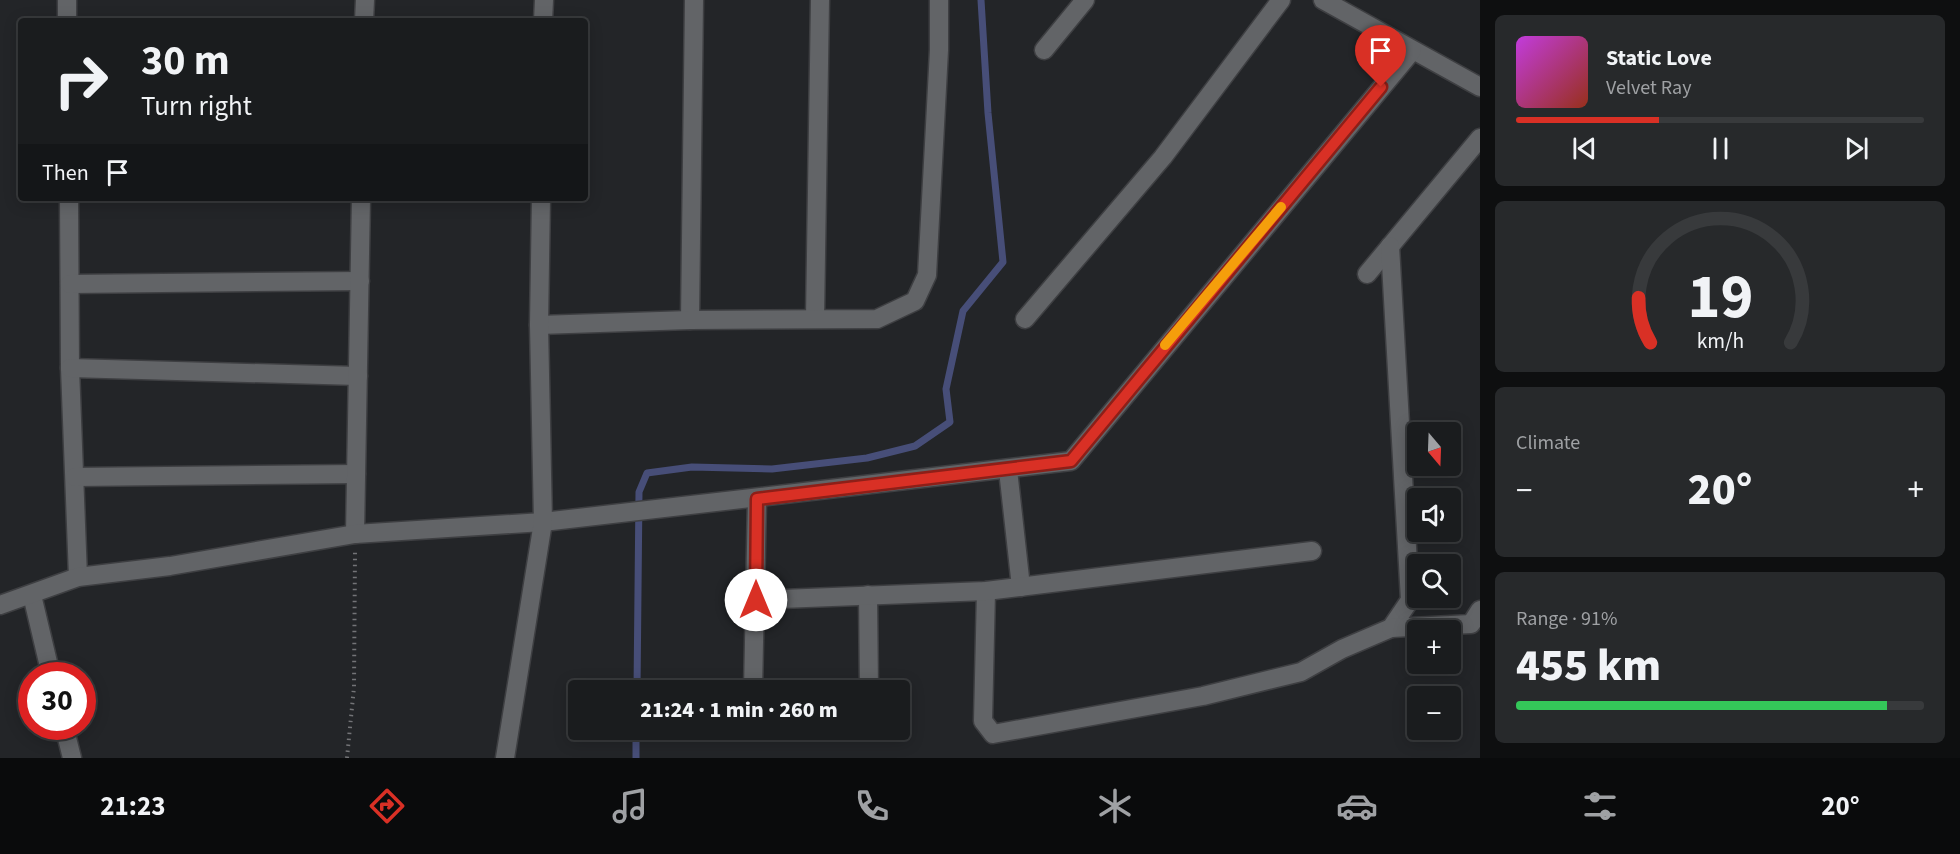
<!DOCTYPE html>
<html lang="en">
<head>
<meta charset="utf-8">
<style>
  body { margin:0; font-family:"Source Sans 3",sans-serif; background:#27292b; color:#f1f3f6; height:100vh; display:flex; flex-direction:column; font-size:22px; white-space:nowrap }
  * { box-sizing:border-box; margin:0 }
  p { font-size:20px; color:#9fa1a4 }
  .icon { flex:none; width:33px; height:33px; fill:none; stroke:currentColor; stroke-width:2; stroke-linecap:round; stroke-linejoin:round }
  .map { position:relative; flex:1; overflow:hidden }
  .side { display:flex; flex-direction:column; gap:15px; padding:15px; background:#0e0f10; width:480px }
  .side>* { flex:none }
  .hud { position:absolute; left:18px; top:18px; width:570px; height:183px; border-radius:6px; box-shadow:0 3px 15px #0003,0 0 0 2px #383a3c; background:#1a1c1e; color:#f1f3f6; overflow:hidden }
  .needle { width:39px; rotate:161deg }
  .buttons { position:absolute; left:1407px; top:422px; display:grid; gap:12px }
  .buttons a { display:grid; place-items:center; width:54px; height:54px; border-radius:6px; background:#1a1c1e; box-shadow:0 3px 15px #0003,0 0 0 2px #383a3c; font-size:30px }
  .speed { position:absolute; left:18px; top:662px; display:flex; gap:12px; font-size:30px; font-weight:700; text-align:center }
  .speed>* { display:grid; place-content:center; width:78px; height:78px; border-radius:50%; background:#1a1c1e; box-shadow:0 3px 15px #0003,0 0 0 2px #383a3c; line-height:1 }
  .speed .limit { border:9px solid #d22; background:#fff; color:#111 }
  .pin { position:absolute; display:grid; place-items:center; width:51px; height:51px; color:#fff; margin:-62px -26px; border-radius:50% 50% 50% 0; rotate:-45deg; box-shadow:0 0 6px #0007 }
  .pin .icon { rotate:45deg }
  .me { position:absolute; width:66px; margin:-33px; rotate:0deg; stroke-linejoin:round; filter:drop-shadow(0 0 4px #0008) }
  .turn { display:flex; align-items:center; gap:21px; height:126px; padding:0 24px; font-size:27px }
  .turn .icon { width:78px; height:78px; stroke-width:2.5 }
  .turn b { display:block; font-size:42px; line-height:51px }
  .then { display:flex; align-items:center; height:57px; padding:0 24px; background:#0003; gap:12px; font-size:22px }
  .big { font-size:45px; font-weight:800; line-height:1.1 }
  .side .tile { flex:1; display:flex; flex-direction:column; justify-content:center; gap:9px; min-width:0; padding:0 21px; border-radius:9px; background:#27292b }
  .side .dial { align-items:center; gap:0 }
  .dial svg { height:156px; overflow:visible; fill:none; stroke:#383a3c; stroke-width:7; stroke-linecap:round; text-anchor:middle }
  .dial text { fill:#f1f3f6; stroke:none }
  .song { display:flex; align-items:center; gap:18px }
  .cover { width:72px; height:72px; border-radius:9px; background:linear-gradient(135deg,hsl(290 70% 55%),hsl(10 70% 35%)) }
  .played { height:6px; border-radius:3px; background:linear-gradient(90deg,#d93025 35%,#383a3c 35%) }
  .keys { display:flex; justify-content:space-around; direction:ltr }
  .heat { display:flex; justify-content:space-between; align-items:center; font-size:33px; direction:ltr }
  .charge { height:9px; border-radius:4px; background:linear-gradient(90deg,#34c759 91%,#383a3c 0) }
  .trip { position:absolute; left:568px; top:680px; width:342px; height:60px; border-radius:6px; background:#1a1c1e; box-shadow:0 3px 15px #0003,0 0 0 2px #383a3c; font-weight:800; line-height:60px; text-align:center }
  .tabs { display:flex; height:96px; justify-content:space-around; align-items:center; background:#0a0b0c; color:#9fa1a4 }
  .tabs .icon { width:42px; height:42px }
  .tabs .active { color:#d93025 }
  .tabs b { font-size:27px; color:#f1f3f6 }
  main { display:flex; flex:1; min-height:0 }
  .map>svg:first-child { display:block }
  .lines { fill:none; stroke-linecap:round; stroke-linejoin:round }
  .stream { stroke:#474e78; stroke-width:7 }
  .street-casing { stroke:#3e3f42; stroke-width:21 }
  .path { stroke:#737477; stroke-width:4; stroke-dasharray:1.5 4.5; stroke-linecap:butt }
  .street { stroke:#626467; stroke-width:18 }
  .route-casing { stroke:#8d1f18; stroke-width:15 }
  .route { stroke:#d93025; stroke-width:10 }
  .slow { stroke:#f59e0b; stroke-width:10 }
</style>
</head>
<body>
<main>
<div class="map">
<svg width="1480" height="758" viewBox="0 0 1480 758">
  <rect width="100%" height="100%" fill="#232528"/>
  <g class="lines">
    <g class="stream">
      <polyline points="637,690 639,492 647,473 692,467 772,469 867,458 915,446 950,422 946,389 963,311 1003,262 988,113 981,0"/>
      <polyline points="636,758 636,729"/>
    </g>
    <g class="street-casing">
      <g id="street">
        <polyline points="67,0 67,21"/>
        <polyline points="1323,0 1480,87"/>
        <polyline points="364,21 365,0"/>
        <polyline points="543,21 544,0"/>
        <polyline points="1044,50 1085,0"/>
        <polyline points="69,198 70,368 78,577"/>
        <polyline points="1367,274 1480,138"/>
        <polyline points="70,284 360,281"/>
        <polyline points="815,318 820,0"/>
        <polyline points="1025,319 1163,157 1281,0"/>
        <polyline points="690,320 694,0"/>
        <polyline points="539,325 690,320 877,319 915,301 927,275 939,50 939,0"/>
        <polyline points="70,368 358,376"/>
        <polyline points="1008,470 1021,587"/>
        <polyline points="75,477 356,474"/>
        <polyline points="355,534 361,198"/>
        <polyline points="986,591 983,721 993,734 1203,696 1301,672 1342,649 1391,628 1410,600 1390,246"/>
        <polyline points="32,595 51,675"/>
        <polyline points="868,595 869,690"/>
        <polyline points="756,600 986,591 1312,551"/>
        <polyline points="0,605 78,577 170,566 355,534 543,522 1071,461 1412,51"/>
        <polyline points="1391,628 1471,624 1480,610"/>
        <polyline points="753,690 757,499"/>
        <polyline points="64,726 72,758"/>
        <polyline points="870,729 870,731"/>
        <polyline points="505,758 543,522 539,325 541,198"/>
      </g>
    </g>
    <polyline class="path" points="347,758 354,687 355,552"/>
    <use href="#street" class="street"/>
  </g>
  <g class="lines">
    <g class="route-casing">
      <polyline id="route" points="756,600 757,499 1071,461 1381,87"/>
    </g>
    <use href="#route" class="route"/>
    <polyline class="slow" points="1165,345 1281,207"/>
  </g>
</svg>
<div class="buttons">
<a><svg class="needle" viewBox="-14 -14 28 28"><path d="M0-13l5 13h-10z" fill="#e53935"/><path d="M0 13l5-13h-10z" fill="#9fa1a4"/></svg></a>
<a><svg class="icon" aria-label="sound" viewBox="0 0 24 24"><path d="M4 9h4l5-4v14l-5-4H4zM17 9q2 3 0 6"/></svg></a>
<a><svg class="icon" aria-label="search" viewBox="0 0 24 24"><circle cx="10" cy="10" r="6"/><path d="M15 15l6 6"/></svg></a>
<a>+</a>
<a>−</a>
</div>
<div class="speed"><div class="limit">30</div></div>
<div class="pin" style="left:1381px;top:87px;background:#d93025"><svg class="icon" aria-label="arrive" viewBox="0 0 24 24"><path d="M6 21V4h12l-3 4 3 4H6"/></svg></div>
<svg class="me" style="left:756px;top:600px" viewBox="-20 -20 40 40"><circle r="19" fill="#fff"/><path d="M0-13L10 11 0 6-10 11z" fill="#d93025"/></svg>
<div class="trip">21:24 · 1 min · 260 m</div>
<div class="hud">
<div class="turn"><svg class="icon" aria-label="right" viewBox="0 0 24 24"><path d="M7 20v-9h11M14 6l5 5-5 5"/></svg><div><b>30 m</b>Turn right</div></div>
<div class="then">Then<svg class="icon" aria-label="arrive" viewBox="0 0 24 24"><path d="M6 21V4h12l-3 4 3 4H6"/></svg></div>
</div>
</div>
<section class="side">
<div class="tile">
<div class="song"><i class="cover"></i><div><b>Static Love</b><p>Velvet Ray</p></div></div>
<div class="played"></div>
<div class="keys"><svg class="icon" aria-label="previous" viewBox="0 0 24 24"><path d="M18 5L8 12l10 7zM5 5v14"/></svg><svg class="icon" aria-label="pause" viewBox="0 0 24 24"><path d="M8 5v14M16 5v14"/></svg><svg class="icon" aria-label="next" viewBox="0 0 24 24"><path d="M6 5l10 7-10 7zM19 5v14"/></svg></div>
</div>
<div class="tile dial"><svg viewBox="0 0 100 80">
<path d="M14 69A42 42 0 1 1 86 69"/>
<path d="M14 69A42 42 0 0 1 8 46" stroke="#d93025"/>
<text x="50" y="56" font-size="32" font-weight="700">19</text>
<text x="50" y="72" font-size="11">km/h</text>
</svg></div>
<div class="tile"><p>Climate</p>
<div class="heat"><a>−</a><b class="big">20°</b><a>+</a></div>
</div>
<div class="tile"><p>Range · 91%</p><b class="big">455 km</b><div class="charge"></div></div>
</section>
</main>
<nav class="tabs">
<b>21:23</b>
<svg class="icon active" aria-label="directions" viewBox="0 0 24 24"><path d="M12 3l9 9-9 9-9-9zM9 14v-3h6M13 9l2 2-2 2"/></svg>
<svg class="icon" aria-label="music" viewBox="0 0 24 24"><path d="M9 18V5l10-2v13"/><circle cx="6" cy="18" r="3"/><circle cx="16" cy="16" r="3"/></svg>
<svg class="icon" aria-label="phone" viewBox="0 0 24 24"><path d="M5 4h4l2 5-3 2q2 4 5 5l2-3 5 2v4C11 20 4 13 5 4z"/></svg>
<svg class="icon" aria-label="climate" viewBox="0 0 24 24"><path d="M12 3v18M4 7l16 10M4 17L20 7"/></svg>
<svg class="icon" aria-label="car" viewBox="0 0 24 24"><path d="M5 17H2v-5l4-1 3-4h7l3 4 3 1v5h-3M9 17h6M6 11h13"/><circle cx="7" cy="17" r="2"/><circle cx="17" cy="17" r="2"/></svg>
<svg class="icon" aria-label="filters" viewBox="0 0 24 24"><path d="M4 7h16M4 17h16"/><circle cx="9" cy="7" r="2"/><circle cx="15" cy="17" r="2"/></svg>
<b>20°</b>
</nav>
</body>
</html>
